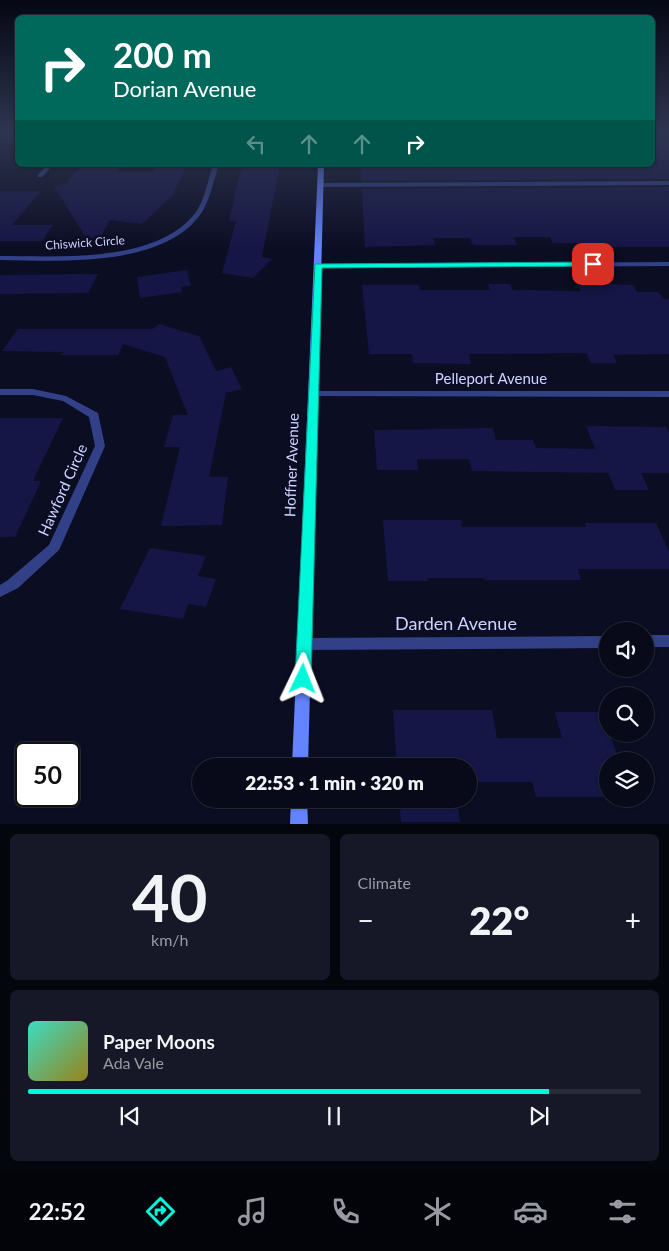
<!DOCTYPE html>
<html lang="en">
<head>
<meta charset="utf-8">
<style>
  body { margin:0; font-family:Lato,sans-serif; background:#161827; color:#f1f3f6; height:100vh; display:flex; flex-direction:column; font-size:19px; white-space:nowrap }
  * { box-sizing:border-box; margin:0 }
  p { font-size:16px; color:#989aa2 }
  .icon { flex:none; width:28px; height:28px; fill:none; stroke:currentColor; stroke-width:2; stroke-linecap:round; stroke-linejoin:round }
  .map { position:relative; height:824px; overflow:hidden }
  .details { display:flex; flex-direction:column; gap:10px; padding:10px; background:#04060e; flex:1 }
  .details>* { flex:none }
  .top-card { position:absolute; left:15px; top:15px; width:640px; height:152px; border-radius:8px; box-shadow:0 1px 4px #0004,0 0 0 1px #292b39; background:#00695c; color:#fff; overflow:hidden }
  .controls { position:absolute; left:599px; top:622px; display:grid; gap:10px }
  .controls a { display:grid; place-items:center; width:55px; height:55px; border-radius:50%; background:#080a1a; box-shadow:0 1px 4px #0004,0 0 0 1px #292b39; font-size:25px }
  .speed { position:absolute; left:15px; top:742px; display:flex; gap:10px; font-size:25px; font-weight:700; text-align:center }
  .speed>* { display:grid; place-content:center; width:65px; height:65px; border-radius:50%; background:#080a1a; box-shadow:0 1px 4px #0004,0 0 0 1px #292b39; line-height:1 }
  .speed .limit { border:2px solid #111; border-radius:8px; background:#fff; color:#111 }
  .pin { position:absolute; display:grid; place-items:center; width:42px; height:42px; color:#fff; margin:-21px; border-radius:10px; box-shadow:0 2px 8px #0006 }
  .me { position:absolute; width:55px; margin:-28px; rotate:2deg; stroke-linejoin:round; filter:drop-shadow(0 0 4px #0008) }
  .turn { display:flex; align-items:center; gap:18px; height:105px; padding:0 15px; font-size:22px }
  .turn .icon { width:65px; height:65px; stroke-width:2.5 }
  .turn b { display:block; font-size:35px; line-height:42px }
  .lanes { display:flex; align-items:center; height:48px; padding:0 15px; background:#0003; justify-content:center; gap:25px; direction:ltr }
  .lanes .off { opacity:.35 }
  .big { font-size:38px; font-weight:800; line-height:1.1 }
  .details .tile { flex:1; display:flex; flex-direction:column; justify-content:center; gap:8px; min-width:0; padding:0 18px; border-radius:8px; background:#161827 }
  .details .dial { align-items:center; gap:0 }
  .dial b { font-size:65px; line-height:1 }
  .song { display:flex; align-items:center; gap:15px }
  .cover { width:60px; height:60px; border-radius:8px; background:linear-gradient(135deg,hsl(170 70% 55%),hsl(50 70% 35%)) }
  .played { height:5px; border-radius:2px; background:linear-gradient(90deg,#00f8da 85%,#292b39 85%) }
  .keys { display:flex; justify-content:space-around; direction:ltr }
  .heat { display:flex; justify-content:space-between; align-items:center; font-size:28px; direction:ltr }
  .details .tiles { flex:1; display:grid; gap:10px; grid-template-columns:1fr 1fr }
  .tile:last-child { grid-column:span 2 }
  .trip { position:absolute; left:192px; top:758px; width:285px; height:50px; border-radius:25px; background:#080a1a; box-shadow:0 1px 4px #0004,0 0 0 1px #292b39; font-weight:800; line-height:50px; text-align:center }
  .dock { display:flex; height:80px; justify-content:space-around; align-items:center; background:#03040a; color:#989aa2 }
  .dock .icon { width:35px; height:35px }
  .dock .active { color:#00f8da }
  .dock b { font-size:22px; color:#f1f3f6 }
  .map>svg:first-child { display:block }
  .building { fill:#161646 }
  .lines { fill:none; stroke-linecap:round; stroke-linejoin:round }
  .street { fill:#324187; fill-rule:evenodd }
  .secondary { fill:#6483ff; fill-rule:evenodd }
  .route { fill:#00f8da; stroke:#00a18e }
  .labels { text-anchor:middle; stroke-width:5; stroke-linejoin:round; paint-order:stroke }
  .far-street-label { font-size:12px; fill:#cdd3ff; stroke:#0b0d23 }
  .street-label { font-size:15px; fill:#cdd3ff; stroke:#0b0d23 }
  .near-street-label { font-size:18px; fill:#cdd3ff; stroke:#0b0d23 }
</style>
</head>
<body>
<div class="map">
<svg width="669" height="824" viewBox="0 0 669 824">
  <rect width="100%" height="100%" fill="#0b0d23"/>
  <g class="building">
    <polygon points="652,138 669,138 669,179 361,181 360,165 652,166"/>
    <polygon points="81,165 121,165 117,172 154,172 157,165 187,165 172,196 142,224 110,220 98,241 88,241 54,186 67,183"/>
    <polygon points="242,165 280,165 262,257 272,259 253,278 222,273 236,221 229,221"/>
    <polygon points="669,187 669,247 587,247 585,243 553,243 550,237 513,237 517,245 473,245 470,238 433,238 435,245 365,247 362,189"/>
    <polygon points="0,191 41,191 12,225 53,225 42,241 0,241"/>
    <polygon points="187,270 191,286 181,287 182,292 140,298 137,277"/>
    <polygon points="98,274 88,293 0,294 0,275"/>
    <polygon points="577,283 633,285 637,292 658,292 664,299 669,299 669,354 613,355 617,363 591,363 586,353 469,354 471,364 413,363 412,354 369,354 362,285 419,285 420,290 490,290 488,284 510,284 513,290 581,291"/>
    <polygon points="159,324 199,336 216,371 231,367 242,389 226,393 209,477 228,477 222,525 161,526 180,447 164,447 173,415 188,415 165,357 123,344 118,355 61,355 63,352 2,351 18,329 153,329"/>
    <polygon points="0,418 63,418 33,481 41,481 15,537 0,537"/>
    <polygon points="586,426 666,427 669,433 669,473 641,473 649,490 615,490 608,473 472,471 469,459 417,459 418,470 377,470 374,430 493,428 496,440 533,440 536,448 595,449"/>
    <polygon points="383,520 461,520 462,527 586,527 585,523 656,523 669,551 669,569 578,569 581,580 485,580 484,578 427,578 428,581 388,581"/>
    <polygon points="150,548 206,556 198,576 216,579 206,607 188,604 183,619 120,609"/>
    <polygon points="393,710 492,710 497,738 562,738 555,712 604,712 608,724 608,734 610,734 619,761 608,761 608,797 536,797 532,782 469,782 469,766 397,766"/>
    <polygon points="399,799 457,799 460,822 401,822"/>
  </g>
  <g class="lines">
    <g class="street">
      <polygon points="47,165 53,165 42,177 38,177 38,175"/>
      <path d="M213,165H219C213,180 211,198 202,212C165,268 59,261 0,260V256C58,256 157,264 196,212C205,199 208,180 213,165Z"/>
      <polygon points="669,181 669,185 321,187 318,185 321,183"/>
      <polygon points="669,262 669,266 318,268 314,266 318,264"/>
      <polygon points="0,389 33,389 66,396 98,413 105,446 60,548 58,551 18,588 0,597 0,585 8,580 49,545 95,446 89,417 63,401 33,395 0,395"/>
      <polygon points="313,391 669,391 669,397 310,396 308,394 310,392"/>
      <rect x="645" y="635" width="24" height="12"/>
      <polygon points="608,636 608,648 304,650 299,648 297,644 299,640 304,638"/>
    </g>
    <g class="secondary">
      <polygon points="318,165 324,165 308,766 292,766"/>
      <polygon points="291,799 307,799 308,824 290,824"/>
    </g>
  </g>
  <linearGradient id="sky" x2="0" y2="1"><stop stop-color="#060713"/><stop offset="0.53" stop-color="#2e3550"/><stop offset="1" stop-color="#2e3550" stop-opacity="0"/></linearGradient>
  <rect width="669" height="249" fill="url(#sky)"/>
  <polygon class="route" points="593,262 596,263 596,266 322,268 311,679 309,684 303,686 297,684 295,679 315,264"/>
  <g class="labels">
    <g class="far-street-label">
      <text transform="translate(85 243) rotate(-4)" y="4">Chiswick Circle</text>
    </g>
    <g class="street-label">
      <text x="491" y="384">Pelleport Avenue</text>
      <text transform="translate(292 465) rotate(-88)" y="5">Hoffner Avenue</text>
      <text transform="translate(63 490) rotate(-66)" y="5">Hawford Circle</text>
    </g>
    <g class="near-street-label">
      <text x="456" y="630">Darden Avenue</text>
    </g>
  </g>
</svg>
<div class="controls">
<a><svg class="icon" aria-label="sound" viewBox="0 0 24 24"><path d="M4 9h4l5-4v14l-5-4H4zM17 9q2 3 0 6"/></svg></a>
<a><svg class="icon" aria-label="search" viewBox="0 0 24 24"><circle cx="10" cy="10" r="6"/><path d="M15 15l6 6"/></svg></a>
<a><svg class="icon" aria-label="layers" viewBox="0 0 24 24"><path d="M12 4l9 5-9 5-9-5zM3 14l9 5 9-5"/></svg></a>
</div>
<div class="speed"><div class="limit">50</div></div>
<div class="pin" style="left:593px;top:264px;background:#d93025"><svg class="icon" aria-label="arrive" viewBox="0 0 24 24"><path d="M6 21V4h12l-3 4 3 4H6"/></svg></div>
<svg class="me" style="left:303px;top:679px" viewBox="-20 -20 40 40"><path d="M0-17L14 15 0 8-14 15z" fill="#00f8da" stroke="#fff" stroke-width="4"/></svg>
<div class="trip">22:53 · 1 min · 320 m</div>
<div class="top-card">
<div class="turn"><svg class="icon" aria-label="right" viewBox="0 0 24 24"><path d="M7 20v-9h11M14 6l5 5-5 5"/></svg><div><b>200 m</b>Dorian Avenue</div></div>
<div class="lanes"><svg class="icon off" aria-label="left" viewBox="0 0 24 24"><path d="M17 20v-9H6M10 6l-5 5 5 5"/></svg><svg class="icon off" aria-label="ahead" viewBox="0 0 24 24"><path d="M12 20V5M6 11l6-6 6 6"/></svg><svg class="icon off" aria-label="ahead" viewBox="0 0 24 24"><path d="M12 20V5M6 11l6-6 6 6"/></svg><svg class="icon" aria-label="right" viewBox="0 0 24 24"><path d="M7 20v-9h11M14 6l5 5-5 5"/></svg></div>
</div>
</div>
<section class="details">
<div class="tiles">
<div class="tile dial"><b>40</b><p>km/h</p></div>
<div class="tile"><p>Climate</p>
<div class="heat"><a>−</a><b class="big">22°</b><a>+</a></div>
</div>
<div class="tile">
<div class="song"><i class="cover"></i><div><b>Paper Moons</b><p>Ada Vale</p></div></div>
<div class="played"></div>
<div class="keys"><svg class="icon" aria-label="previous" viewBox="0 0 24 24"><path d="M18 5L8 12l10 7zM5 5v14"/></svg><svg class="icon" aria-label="pause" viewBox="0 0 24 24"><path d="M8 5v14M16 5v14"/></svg><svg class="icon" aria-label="next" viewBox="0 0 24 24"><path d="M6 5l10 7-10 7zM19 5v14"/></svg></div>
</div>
</div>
</section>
<nav class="dock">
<b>22:52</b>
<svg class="icon active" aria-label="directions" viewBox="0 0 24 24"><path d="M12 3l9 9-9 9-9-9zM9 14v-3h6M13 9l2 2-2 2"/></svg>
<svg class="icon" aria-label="music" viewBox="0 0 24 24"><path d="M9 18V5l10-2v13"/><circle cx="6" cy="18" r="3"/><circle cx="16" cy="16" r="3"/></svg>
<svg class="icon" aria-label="phone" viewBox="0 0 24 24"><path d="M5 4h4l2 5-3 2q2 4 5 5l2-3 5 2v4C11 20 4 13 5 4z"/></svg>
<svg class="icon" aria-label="climate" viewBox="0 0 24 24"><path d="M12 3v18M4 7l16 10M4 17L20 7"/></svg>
<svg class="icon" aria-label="car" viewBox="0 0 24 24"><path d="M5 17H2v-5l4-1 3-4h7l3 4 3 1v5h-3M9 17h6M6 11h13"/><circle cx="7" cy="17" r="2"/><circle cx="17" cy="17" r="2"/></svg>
<svg class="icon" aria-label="filters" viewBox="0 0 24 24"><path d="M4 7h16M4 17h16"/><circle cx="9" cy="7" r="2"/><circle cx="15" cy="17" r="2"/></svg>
</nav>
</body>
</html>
